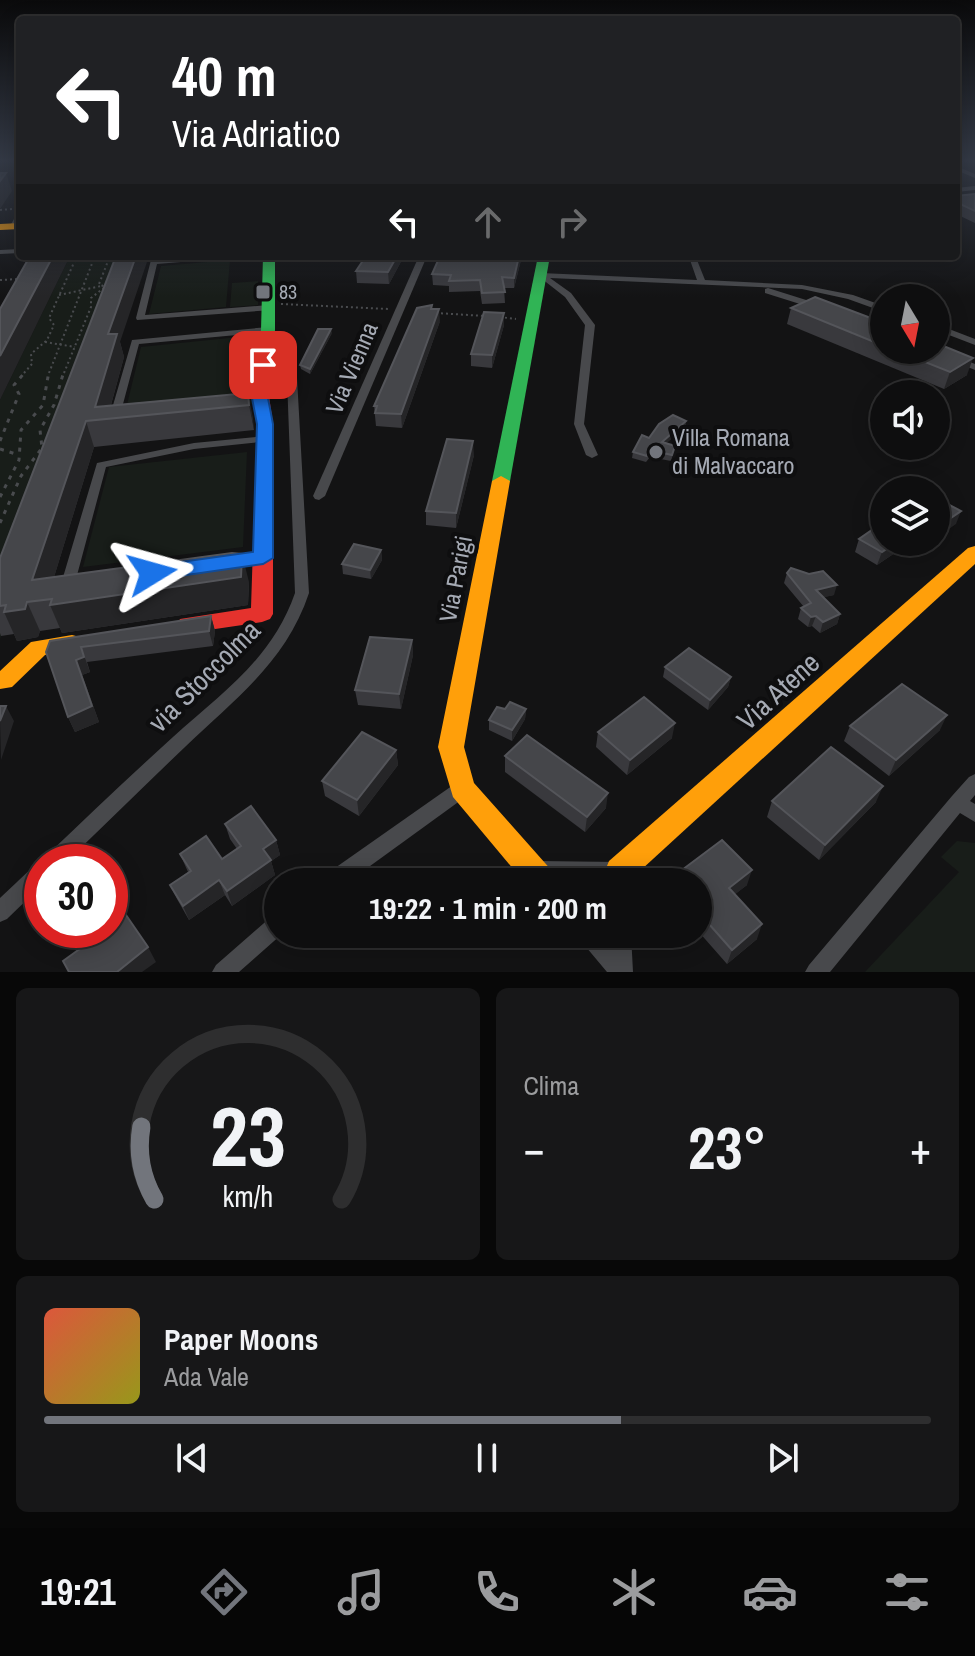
<!DOCTYPE html>
<html lang="it">
<head>
<meta charset="utf-8">
<style>
  body { margin:0; font-family:"Archivo Narrow",sans-serif; background:#171718; color:#f1f3f6; height:100vh; display:flex; flex-direction:column; font-size:30px; white-space:nowrap }
  * { box-sizing:border-box; margin:0 }
  p { font-size:26px; color:#9b9c9e }
  .icon { flex:none; width:44px; height:44px; fill:none; stroke:currentColor; stroke-width:2; stroke-linecap:round; stroke-linejoin:round }
  .map { position:relative; height:972px; overflow:hidden }
  .drawer { display:flex; flex-direction:column; gap:16px; padding:16px; background:#080808; flex:1 }
  .drawer>* { flex:none }
  .guide { position:absolute; left:16px; top:16px; width:944px; height:244px; border-radius:8px; box-shadow:0 4px 20px #0003,0 0 0 2px #2e2e2f; background:#202124; color:#fff; overflow:hidden }
  .needle { width:52px; rotate:170deg }
  .tools { position:absolute; left:870px; top:284px; display:grid; gap:16px }
  .tools a { display:grid; place-items:center; width:80px; height:80px; border-radius:50%; background:#0e0e0f; box-shadow:0 4px 20px #0003,0 0 0 2px #2e2e2f; font-size:40px }
  .speed { position:absolute; left:24px; top:844px; display:flex; gap:16px; font-size:40px; font-weight:700; text-align:center }
  .speed>* { display:grid; place-content:center; width:104px; height:104px; border-radius:50%; background:#0e0e0f; box-shadow:0 4px 20px #0003,0 0 0 2px #2e2e2f; line-height:1 }
  .speed .limit { border:12px solid #d22; background:#fff; color:#111 }
  .pin { position:absolute; display:grid; place-items:center; width:68px; height:68px; color:#fff; margin:-34px; border-radius:16px; box-shadow:0 4px 12px #0006 }
  .me { position:absolute; width:88px; margin:-44px; rotate:82deg; stroke-linejoin:round; filter:drop-shadow(0 0 6px #0008) }
  .turn { display:flex; align-items:center; gap:28px; height:168px; padding:0 24px; font-size:36px }
  .turn .icon { width:104px; height:104px; stroke-width:2.5 }
  .turn b { display:block; font-size:56px; line-height:68px }
  .lanes { display:flex; align-items:center; height:76px; padding:0 24px; background:#0003; justify-content:center; gap:40px; direction:ltr }
  .lanes .off { opacity:.35 }
  .big { font-size:60px; font-weight:800; line-height:1.1 }
  .drawer .widget { flex:1; display:flex; flex-direction:column; justify-content:center; gap:12px; min-width:0; padding:0 28px; border-radius:12px; background:#171718 }
  .drawer .dial { align-items:center; gap:0 }
  .dial svg { height:208px; overflow:visible; fill:none; stroke:#2e2e2f; stroke-width:7; stroke-linecap:round; text-anchor:middle }
  .dial text { fill:#f1f3f6; stroke:none }
  .song { display:flex; align-items:center; gap:24px }
  .cover { width:96px; height:96px; border-radius:12px; background:linear-gradient(135deg,hsl(10 70% 55%),hsl(60 70% 35%)) }
  .played { height:8px; border-radius:4px; background:linear-gradient(90deg,#72757c 65%,#2e2e2f 65%) }
  .keys { display:flex; justify-content:space-around; direction:ltr }
  .heat { display:flex; justify-content:space-between; align-items:center; font-size:44px; direction:ltr }
  .drawer .tiles { flex:1; display:grid; gap:16px; grid-template-columns:1fr 1fr }
  .widget:last-child { grid-column:span 2 }
  .trip { position:absolute; left:264px; top:868px; width:448px; height:80px; border-radius:40px; background:#0e0e0f; box-shadow:0 4px 20px #0003,0 0 0 2px #2e2e2f; font-weight:800; line-height:80px; text-align:center }
  .tab-bar { display:flex; height:128px; justify-content:space-around; align-items:center; background:#060606; color:#9b9c9e }
  .tab-bar .icon { width:56px; height:56px }
  .tab-bar .on { color:#72757c }
  .tab-bar b { font-size:36px; color:#f1f3f6 }
  .map>svg:first-child { display:block }
  .green { fill:#181d19 }
  .lines { fill:none; stroke-linecap:round; stroke-linejoin:round }
  .path-far1 { stroke:#494b4e; stroke-width:2; stroke-dasharray:2 3; stroke-linecap:butt }
  .path { stroke:#494b4e; stroke-width:3; stroke-dasharray:4 6; stroke-linecap:butt }
  .lane { stroke:#48494c; stroke-width:3 }
  .street { fill:#48494c; fill-rule:evenodd }
  .fast { fill:#30b455; fill-rule:evenodd }
  .slow { fill:#ff9f0a; fill-rule:evenodd }
  .jam { fill:#e5322d; fill-rule:evenodd }
  .wall { fill:#39393d }
  .shaded-wall { fill:#252527 }
  .building { fill:#45464a; stroke:#54555a; stroke-width:2 }
  .route { fill:#1a73e8; stroke:#114b97; stroke-width:2 }
  .poi-dot { fill:#72757c; stroke:#0e0e0f; stroke-width:3 }
  .labels { text-anchor:middle; stroke-width:8; stroke-linejoin:round; paint-order:stroke }
  .far-poi-label { font-size:20px; fill:#a5aab4; stroke:#0e0e0f; text-anchor:start }
  .street-label { font-size:24px; fill:#a5aab4; stroke:#0e0e0f }
  .poi-label { font-size:24px; fill:#a5aab4; stroke:#0e0e0f; text-anchor:start }
  .near-street-label { font-size:28px; fill:#a5aab4; stroke:#0e0e0f }
</style>
</head>
<body>
<div class="map">
<svg width="975" height="972" viewBox="0 0 975 972">
  <rect width="100%" height="100%" fill="#131314"/>
  <g class="green">
    <polygon points="70,256 129,256 0,639 0,400"/>
    <polygon points="230,260 226,307 149,314 161,266"/>
    <polygon points="258,281 258,305 230,307 232,283"/>
    <polygon points="259,335 252,404 124,417 141,347"/>
    <polygon points="247,452 243,547 83,567 109,467"/>
    <polygon points="957,841 975,843 975,972 865,972 959,872 941,857"/>
  </g>
  <g class="lines">
    <g class="path-far1">
      <polyline points="0,210 12,209"/>
      <polyline points="0,280 19,279"/>
      <polyline points="59,295 101,286"/>
      <polyline points="281,304 389,309"/>
      <polyline points="436,313 485,316"/>
      <polyline points="500,317 516,319"/>
      <polyline points="45,342 75,347"/>
      <polyline points="24,373 32,364 31,354 47,340 54,325 49,318 77,256"/>
      <polyline points="49,373 95,256"/>
      <polyline points="64,373 91,307 91,298 105,287 99,284 110,256"/>
    </g>
    <g class="path">
      <polyline points="0,441 19,394 14,385 26,371"/>
      <polyline points="0,449 19,455"/>
      <polyline points="0,497 19,460 21,430 43,405 49,371"/>
      <polyline points="0,523 21,476 42,448 40,430 54,405 64,371"/>
    </g>
    <polyline class="lane" points="11,227 20,212"/>
    <g class="street">
      <polygon points="956,166 975,174 975,178 956,170"/>
      <polygon points="975,186 975,190 956,192 956,188"/>
      <polygon points="20,249 20,253 0,254 0,250"/>
      <polygon points="200,256 233,256 229,258 157,264 145,315 269,305 273,308 272,310 137,320 136,318 151,260"/>
      <polygon points="419,256 427,256 325,496 319,500 315,499 313,496"/>
      <polygon points="636,256 696,256 699,258 697,260 705,280 802,285 853,295 884,306 884,312 848,299 802,289 550,278 571,293 595,325 584,424 598,455 592,458 586,455 574,424 585,325 565,297 537,275 541,273 697,280 690,260 640,258"/>
      <polygon points="768,288 822,305 823,307 819,310 765,293 765,289"/>
      <polygon points="936,324 975,339 975,345 936,330"/>
      <polygon points="268,327 273,330 271,332 139,344 119,419 114,422 109,419 132,340"/>
      <polygon points="936,348 975,364 975,370 927,350 936,350"/>
      <path d="M263,362L284,366L297,378L309,593C286,662 235,699 185,747C145,785 106,824 66,862H44L46,856C88,816 130,776 173,737C223,692 272,659 295,593L287,379L278,370L260,367L258,365Z"/>
      <polygon points="265,436 269,437 271,439 269,441 194,449 106,467 76,579 82,583 80,586 68,589 63,587 61,584 97,463 194,443"/>
      <polygon points="263,554 268,555 270,558 268,561 228,567 223,565 221,562 223,559 228,557"/>
      <polygon points="975,774 975,795 970,801 975,804 975,822 960,813 830,972 805,972 809,965 952,796 969,777"/>
      <polygon points="462,781 468,783 471,789 468,795 348,882 322,882 325,875 456,783"/>
      <polygon points="537,861 619,862 626,864 629,871 629,882 537,879 530,876 527,870 530,864"/>
      <polygon points="42,863 42,885 7,919 0,922 0,898 35,865"/>
      <polygon points="278,914 278,934 282,934 239,972 212,972 216,965 271,917"/>
      <polygon points="578,934 602,934 611,945 611,934 631,934 633,972 607,972 581,941"/>
    </g>
    <g class="fast">
      <polygon points="263,256 275,256 275,330 268,389 260,394 252,389 261,330"/>
      <polygon points="538,256 550,256 510,481 501,486 492,481"/>
    </g>
    <g class="slow">
      <polygon points="20,223 20,229 0,230 0,224"/>
      <polygon points="501,476 510,481 464,747 474,783 553,872 558,882 524,882 453,797 438,747 492,481"/>
      <polygon points="975,546 975,564 629,881 609,881 605,871 609,861 968,548"/>
      <polygon points="72,635 80,637 83,643 80,649 45,655 12,687 0,689 0,671 31,642"/>
    </g>
    <polygon class="jam" points="260,384 268,389 273,424 273,614 270,619 262,622 188,633 180,631 177,625 180,619 251,608 257,424 252,389"/>
  </g>
  <g class="wall">
    <polygon points="975,194 975,223 956,214 956,196"/>
    <polygon points="404,256 389,284 357,283 356,271"/>
    <polygon points="522,256 514,288 504,288 505,303 482,304 480,291 449,292 449,286 433,285 432,274"/>
    <polygon points="791,308 884,323 884,350 936,350 967,375 944,389 787,324"/>
    <polygon points="504,313 504,325 492,368 471,366 471,354"/>
    <polygon points="440,321 402,428 376,426 374,406"/>
    <polygon points="332,333 310,374 301,369 300,365"/>
    <polygon points="120,342 124,357 111,405 248,393 254,430 94,447 54,577 249,582 248,605 62,633 60,628 40,631 38,637 17,641 14,634 1,636 0,633 0,558"/>
    <polygon points="686,421 685,427 666,443 675,446 671,461 650,457 646,462 632,458 633,452 649,438"/>
    <polygon points="474,455 456,528 426,525 426,511"/>
    <polygon points="859,539 911,542 877,565 855,552"/>
    <polygon points="381,550 382,560 371,579 343,574 342,564"/>
    <polygon points="787,573 834,595 823,597 840,614 837,624 820,633 812,626 808,627 798,619 801,608 804,607 784,583"/>
    <polygon points="211,616 215,631 213,646 87,662 90,672 82,675 99,722 75,732 68,717 46,652"/>
    <polygon points="412,640 413,655 401,709 358,705 355,690"/>
    <polygon points="665,667 731,677 728,687 708,710 663,677"/>
    <polygon points="505,709 526,709 525,719 512,741 489,730 489,720"/>
    <polygon points="850,726 940,730 889,776 844,741"/>
    <polygon points="598,732 672,738 627,775 596,747"/>
    <polygon points="396,750 398,765 359,816 325,796 322,781"/>
    <polygon points="505,756 606,808 585,832 505,772"/>
    <polygon points="772,801 876,802 819,860 767,817"/>
    <polygon points="225,824 276,840 280,855 271,861 275,875 232,906 225,895 189,920 177,899 170,885 188,872 180,854 222,859 237,849 230,839"/>
    <polygon points="698,882 747,885 735,894 757,939 727,964 698,931"/>
    <polygon points="662,934 691,934 674,948"/>
  </g>
  <g class="shaded-wall">
    <polygon points="6,173 12,191 0,209 0,181"/>
    <polygon points="53,256 70,256 0,400 0,356"/>
    <polygon points="136,256 149,256 120,342 124,357 107,419 95,407 108,334"/>
    <polygon points="397,256 404,256 389,284 388,272"/>
    <polygon points="519,256 522,256 514,288 514,278"/>
    <polygon points="439,309 440,321 402,428 401,414"/>
    <polygon points="504,313 504,325 492,368 492,355"/>
    <polygon points="331,329 332,333 310,374 310,369"/>
    <polygon points="973,358 967,375 944,389 950,372"/>
    <polygon points="248,393 253,418 254,430 249,405"/>
    <polygon points="86,421 94,447 47,600 32,580"/>
    <polygon points="686,421 685,427 661,448 662,442"/>
    <polygon points="473,441 474,455 456,528 456,513"/>
    <polygon points="961,511 956,524 936,538 936,528"/>
    <polygon points="897,542 911,542 877,565 882,552"/>
    <polygon points="381,550 382,560 371,579 370,570"/>
    <polygon points="242,554 249,582 248,605 62,633 50,605"/>
    <polygon points="837,585 834,595 813,600 816,590"/>
    <polygon points="27,602 40,631 38,637 17,641 4,612"/>
    <polygon points="840,614 837,624 820,633 823,622"/>
    <polygon points="211,616 215,631 213,646 209,631"/>
    <polygon points="816,616 812,626 808,627 811,617"/>
    <polygon points="412,640 413,655 401,709 399,694"/>
    <polygon points="81,647 90,672 82,675 99,722 75,732 68,717 76,660"/>
    <polygon points="731,677 728,687 708,710 710,700"/>
    <polygon points="6,706 14,721 1,760 0,721"/>
    <polygon points="526,709 525,719 512,741 512,730"/>
    <polygon points="947,715 940,730 889,776 896,760"/>
    <polygon points="675,723 672,738 627,775 630,760"/>
    <polygon points="396,750 398,765 359,816 357,800"/>
    <polygon points="883,786 876,802 819,860 825,845"/>
    <polygon points="608,793 606,808 585,832 587,817"/>
    <polygon points="276,840 280,855 271,861 275,875 232,906 227,891 263,849"/>
    <polygon points="752,870 747,885 724,903 729,888"/>
    <polygon points="219,880 225,895 189,920 183,906"/>
    <polygon points="762,924 757,939 727,964 732,950"/>
    <polygon points="678,934 691,934 674,948"/>
    <polygon points="148,947 156,962 142,972 117,972"/>
  </g>
  <g class="building">
    <polygon points="0,173 6,173 0,181"/>
    <polygon points="975,194 975,211 956,202 956,196"/>
    <polygon points="30,256 53,256 0,356 0,309"/>
    <polygon points="116,256 136,256 108,334 117,334 95,407 248,393 249,405 86,421 32,580 232,553 242,554 241,577 50,605 52,599 27,602 25,609 4,612 6,605 0,606 0,558"/>
    <polygon points="366,256 397,256 388,272 356,271"/>
    <polygon points="440,256 519,256 514,278 502,277 505,292 482,293 480,280 449,281 451,275 432,274"/>
    <polygon points="815,297 884,323 884,346 791,308"/>
    <polygon points="432,305 431,309 439,309 401,414 375,413 377,406 374,406 417,308"/>
    <polygon points="484,312 504,313 492,355 471,354"/>
    <polygon points="318,329 331,329 310,369 300,365"/>
    <polygon points="936,343 973,358 950,372 895,350 936,350"/>
    <polygon points="673,415 686,421 662,442 675,446 672,455 650,450 647,456 633,452 642,435 649,438 659,424"/>
    <polygon points="447,439 473,441 456,513 426,511"/>
    <polygon points="912,485 921,490 903,490"/>
    <polygon points="936,498 961,511 936,528"/>
    <polygon points="882,523 884,524 884,542 897,542 882,552 859,539"/>
    <polygon points="354,544 381,550 370,570 342,564"/>
    <polygon points="791,568 809,574 823,571 837,585 816,590 840,614 823,622 816,616 811,617 801,608 811,603 787,573"/>
    <polygon points="211,616 209,631 81,647 84,657 76,660 92,706 68,717 46,652 50,641"/>
    <polygon points="370,637 412,640 399,694 355,690"/>
    <polygon points="689,648 731,677 710,700 665,667"/>
    <polygon points="902,684 947,715 896,760 850,726"/>
    <polygon points="644,697 675,723 630,760 598,732"/>
    <polygon points="510,702 526,709 512,730 489,720 497,707 505,709"/>
    <polygon points="0,706 6,706 0,721"/>
    <polygon points="362,732 396,750 357,800 322,781"/>
    <polygon points="527,735 608,793 587,817 505,756"/>
    <polygon points="831,747 883,786 825,845 772,801"/>
    <polygon points="251,806 276,840 263,849 271,860 227,891 219,880 183,906 170,885 191,871 180,854 206,836 222,859 241,846 225,824"/>
    <polygon points="722,840 752,870 729,888 762,924 732,950 701,915 698,918 698,882 666,882"/>
    <polygon points="126,915 148,947 117,972 69,972 63,961 106,930 110,930 110,927"/>
  </g>
  <linearGradient id="sky" x2="0" y2="1"><stop stop-color="#0a0a0b"/><stop offset="0.54" stop-color="#333945"/><stop offset="1" stop-color="#333945" stop-opacity="0"/></linearGradient>
  <rect width="975" height="297" fill="url(#sky)"/>
  <polygon class="route" points="263,361 270,365 267,393 273,424 273,558 263,564 152,580 144,578 141,573 144,568 152,566 253,552 257,424 251,393 255,365"/>
  <g class="poi-dot">
    <rect x="255" y="284" width="16" height="16" rx="4"/>
    <circle cx="656" cy="452" r="8"/>
  </g>
  <g class="labels">
    <g class="far-poi-label">
      <text x="279" y="299">83</text>
    </g>
    <g class="street-label">
      <text transform="translate(352 368) rotate(-67)" y="8">Via Vienna</text>
      <text transform="translate(456 579) rotate(-79)" y="8">Via Parigi</text>
    </g>
    <g class="poi-label">
      <text x="672" y="446">Villa Romana<tspan x="672" dy="28">di Malvaccaro</tspan></text>
    </g>
    <g class="near-street-label">
      <text transform="translate(204 676) rotate(-45)" y="10">via Stoccolma</text>
      <text transform="translate(778 691) rotate(-42)" y="10">Via Atene</text>
    </g>
  </g>
</svg>
<div class="tools">
<a><svg class="needle" viewBox="-14 -14 28 28"><path d="M0-13l5 13h-10z" fill="#e53935"/><path d="M0 13l5-13h-10z" fill="#9b9c9e"/></svg></a>
<a><svg class="icon" aria-label="sound" viewBox="0 0 24 24"><path d="M4 9h4l5-4v14l-5-4H4zM17 9q2 3 0 6"/></svg></a>
<a><svg class="icon" aria-label="layers" viewBox="0 0 24 24"><path d="M12 4l9 5-9 5-9-5zM3 14l9 5 9-5"/></svg></a>
</div>
<div class="speed"><div class="limit">30</div></div>
<div class="pin" style="left:263px;top:365px;background:#d93025"><svg class="icon" aria-label="arrive" viewBox="0 0 24 24"><path d="M6 21V4h12l-3 4 3 4H6"/></svg></div>
<svg class="me" style="left:152px;top:573px" viewBox="-20 -20 40 40"><path d="M0-17L14 15 0 8-14 15z" fill="#1a73e8" stroke="#fff" stroke-width="4"/></svg>
<div class="trip">19:22 · 1 min · 200 m</div>
<div class="guide">
<div class="turn"><svg class="icon" aria-label="left" viewBox="0 0 24 24"><path d="M17 20v-9H6M10 6l-5 5 5 5"/></svg><div><b>40 m</b>Via Adriatico</div></div>
<div class="lanes"><svg class="icon" aria-label="left" viewBox="0 0 24 24"><path d="M17 20v-9H6M10 6l-5 5 5 5"/></svg><svg class="icon off" aria-label="ahead" viewBox="0 0 24 24"><path d="M12 20V5M6 11l6-6 6 6"/></svg><svg class="icon off" aria-label="right" viewBox="0 0 24 24"><path d="M7 20v-9h11M14 6l5 5-5 5"/></svg></div>
</div>
</div>
<section class="drawer">
<div class="tiles">
<div class="widget dial"><svg viewBox="0 0 100 80">
<path d="M14 69A42 42 0 1 1 86 69"/>
<path d="M14 69A42 42 0 0 1 9 41" stroke="#72757c"/>
<text x="50" y="56" font-size="32" font-weight="700">23</text>
<text x="50" y="72" font-size="11">km/h</text>
</svg></div>
<div class="widget"><p>Clima</p>
<div class="heat"><a>−</a><b class="big">23°</b><a>+</a></div>
</div>
<div class="widget">
<div class="song"><i class="cover"></i><div><b>Paper Moons</b><p>Ada Vale</p></div></div>
<div class="played"></div>
<div class="keys"><svg class="icon" aria-label="previous" viewBox="0 0 24 24"><path d="M18 5L8 12l10 7zM5 5v14"/></svg><svg class="icon" aria-label="pause" viewBox="0 0 24 24"><path d="M8 5v14M16 5v14"/></svg><svg class="icon" aria-label="next" viewBox="0 0 24 24"><path d="M6 5l10 7-10 7zM19 5v14"/></svg></div>
</div>
</div>
</section>
<nav class="tab-bar">
<b>19:21</b>
<svg class="icon on" aria-label="directions" viewBox="0 0 24 24"><path d="M12 3l9 9-9 9-9-9zM9 14v-3h6M13 9l2 2-2 2"/></svg>
<svg class="icon" aria-label="music" viewBox="0 0 24 24"><path d="M9 18V5l10-2v13"/><circle cx="6" cy="18" r="3"/><circle cx="16" cy="16" r="3"/></svg>
<svg class="icon" aria-label="phone" viewBox="0 0 24 24"><path d="M5 4h4l2 5-3 2q2 4 5 5l2-3 5 2v4C11 20 4 13 5 4z"/></svg>
<svg class="icon" aria-label="climate" viewBox="0 0 24 24"><path d="M12 3v18M4 7l16 10M4 17L20 7"/></svg>
<svg class="icon" aria-label="car" viewBox="0 0 24 24"><path d="M5 17H2v-5l4-1 3-4h7l3 4 3 1v5h-3M9 17h6M6 11h13"/><circle cx="7" cy="17" r="2"/><circle cx="17" cy="17" r="2"/></svg>
<svg class="icon" aria-label="filters" viewBox="0 0 24 24"><path d="M4 7h16M4 17h16"/><circle cx="9" cy="7" r="2"/><circle cx="15" cy="17" r="2"/></svg>
</nav>
</body>
</html>
